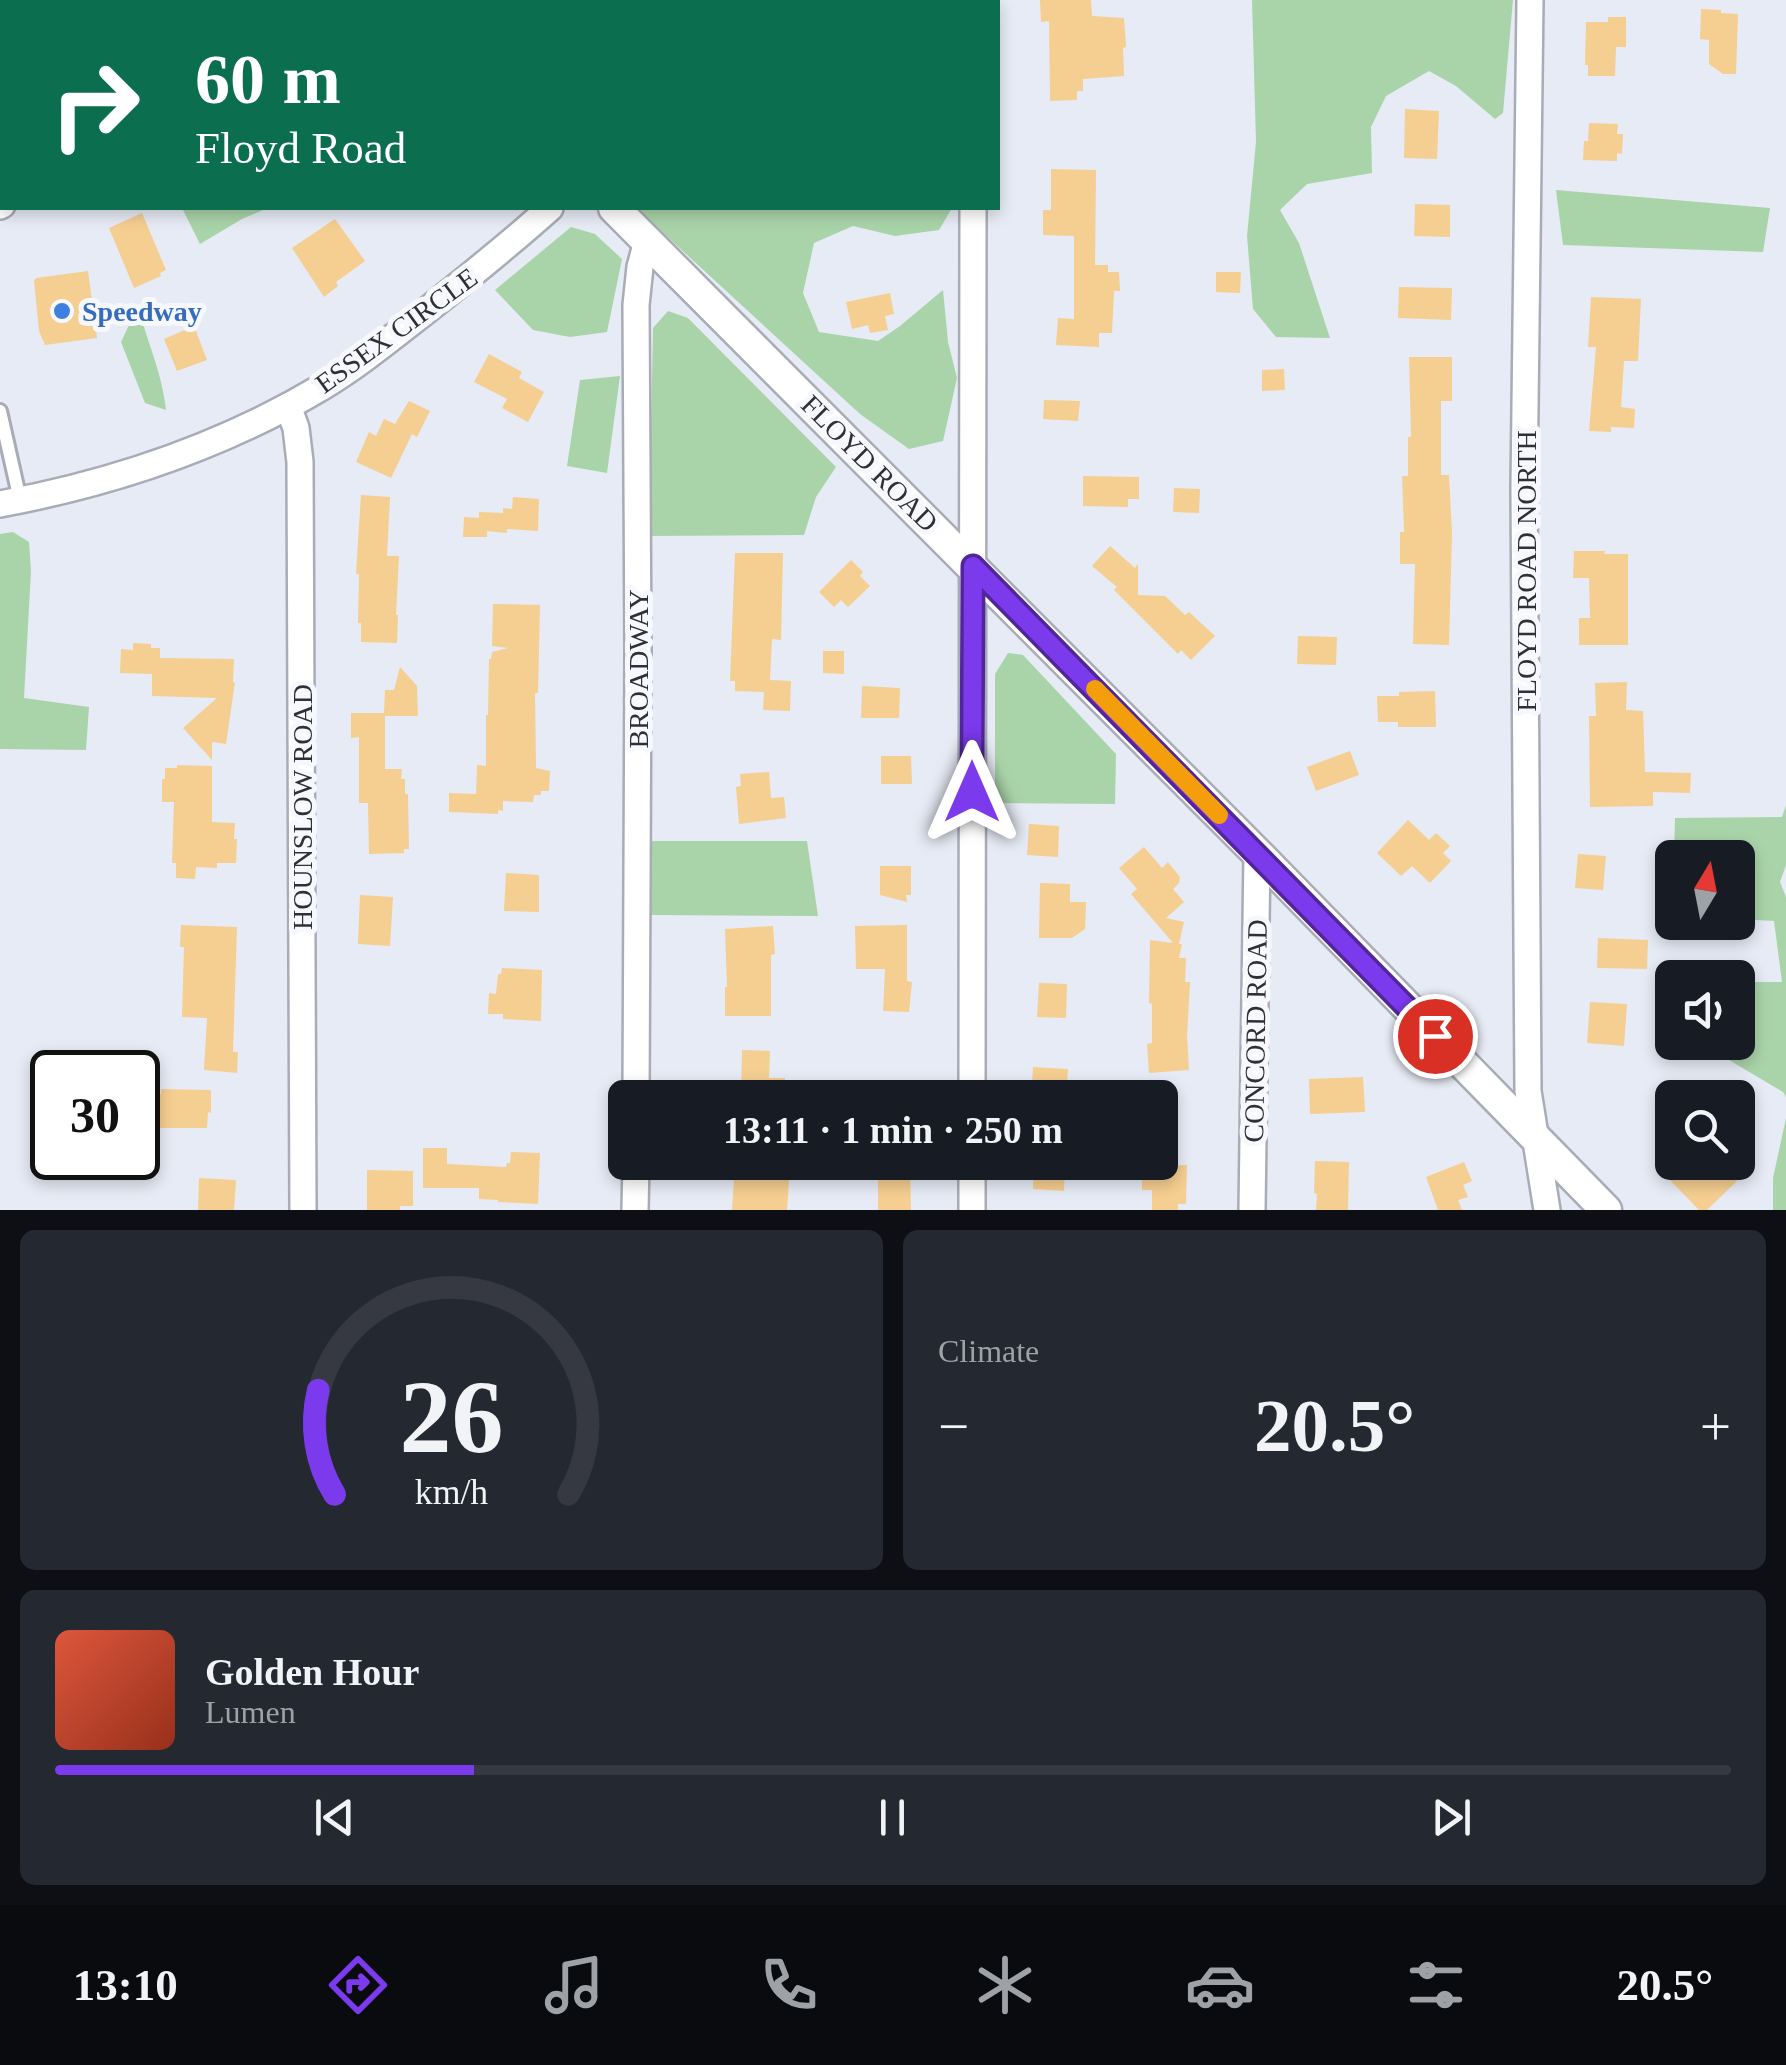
<!DOCTYPE html>
<html lang="en">
<head>
<meta charset="utf-8">
<style>
  body { margin:0; font-family:Georgia,serif; background:#242831; color:#f1f3f6; height:100vh; display:flex; flex-direction:column; font-size:38px; white-space:nowrap }
  * { box-sizing:border-box; margin:0 }
  p { font-size:32px; color:#9ea1a6 }
  .icon { flex:none; width:55px; height:55px; fill:none; stroke:currentColor; stroke-width:2; stroke-linecap:round; stroke-linejoin:round }
  .map { position:relative; height:1210px; overflow:hidden }
  .side { display:flex; flex-direction:column; gap:20px; padding:20px; background:#0d0f14; flex:1 }
  .side>* { flex:none }
  .top-card { position:absolute; left:0px; top:0px; width:1000px; height:210px; box-shadow:0 5px 15px #0003; background:#0b6e4f; color:#fff; overflow:hidden }
  .needle { width:65px; rotate:10deg }
  .tools { position:absolute; left:1655px; top:840px; display:grid; gap:20px }
  .tools a { display:grid; place-items:center; width:100px; height:100px; border-radius:15px; background:#171b24; box-shadow:0 5px 15px #0003; font-size:50px }
  .speed { position:absolute; left:30px; top:1050px; display:flex; gap:20px; font-size:50px; font-weight:700; text-align:center }
  .speed>* { display:grid; place-content:center; width:130px; height:130px; border-radius:50%; background:#171b24; box-shadow:0 5px 15px #0003; line-height:1 }
  .speed .limit { border:5px solid #111; border-radius:15px; background:#fff; color:#111 }
  .pin { position:absolute; display:grid; place-items:center; width:85px; height:85px; color:#fff; margin:-42px; border:5px solid #fff; border-radius:50%; box-shadow:0 2px 10px #0007 }
  .me { position:absolute; width:110px; margin:-55px; rotate:0deg; stroke-linejoin:round; filter:drop-shadow(0 0 8px #0008) }
  .turn { display:flex; align-items:center; gap:35px; height:210px; padding:0 30px; font-size:45px }
  .turn .icon { width:130px; height:130px; stroke-width:2.5 }
  .turn b { display:block; font-size:70px; line-height:85px }
  .big { font-size:75px; font-weight:700; line-height:1.1 }
  .side .card { flex:1; display:flex; flex-direction:column; justify-content:center; gap:15px; min-width:0; padding:0 35px; border-radius:15px; background:#242831 }
  .side .dial { align-items:center; gap:0 }
  .dial svg { height:260px; overflow:visible; fill:none; stroke:#363941; stroke-width:7; stroke-linecap:round; text-anchor:middle }
  .dial text { fill:#f1f3f6; stroke:none }
  .song { display:flex; align-items:center; gap:30px }
  .cover { width:120px; height:120px; border-radius:15px; background:linear-gradient(135deg,hsl(10 70% 55%),hsl(10 70% 35%)) }
  .played { height:10px; border-radius:5px; background:linear-gradient(90deg,#7c3aed 25%,#363941 25%) }
  .keys { display:flex; justify-content:space-around; direction:ltr }
  .heat { display:flex; justify-content:space-between; align-items:center; font-size:55px; direction:ltr }
  .side .tiles { flex:1; display:grid; gap:20px; grid-template-columns:1fr 1fr }
  .card:last-child { grid-column:span 2 }
  .trip { position:absolute; left:608px; top:1080px; width:570px; height:100px; border-radius:15px; background:#171b24; box-shadow:0 5px 15px #0003; font-weight:700; line-height:100px; text-align:center }
  .dock { display:flex; height:160px; justify-content:space-around; align-items:center; background:#090b0e; color:#9ea1a6 }
  .dock .icon { width:70px; height:70px }
  .dock .active { color:#7c3aed }
  .dock b { font-size:45px; color:#f1f3f6 }
  .map>svg:first-child { display:block }
  .green { fill:#a9d4a9 }
  .building { fill:#f5ce91 }
  .lines { fill:none; stroke-linecap:round; stroke-linejoin:round }
  .service-casing { stroke:#a9acb6; stroke-width:18 }
  .minor-casing { stroke:#a9acb6; stroke-width:30 }
  .tertiary-casing { stroke:#a9acb6; stroke-width:35 }
  .service { stroke:#fff; stroke-width:12 }
  .minor { stroke:#fff; stroke-width:25 }
  .tertiary { stroke:#fff; stroke-width:30 }
  .route-casing { stroke:#51269a; stroke-width:25 }
  .route { stroke:#7c3aed; stroke-width:18 }
  .slow { stroke:#f59e0b; stroke-width:18 }
  .shop-dot { fill:#3f7fe0; stroke:#f6f8fe; stroke-width:4 }
  .labels { text-anchor:middle; stroke-width:10; stroke-linejoin:round; paint-order:stroke }
  .shop-label { font-size:28px; font-weight:bold; fill:#366cbe; stroke:#f6f8fe; text-anchor:start }
  .street-label { font-size:28px; fill:#2f3034; stroke:#f6f8fe }
</style>
</head>
<body>
<div class="map">
<svg width="1786" height="1210" viewBox="0 0 1786 1210">
  <rect width="100%" height="100%" fill="#e7ebf5"/>
  <g class="green">
    <polygon points="1252,0 1513,0 1503,113 1495,119 1456,86 1429,71 1386,96 1371,127 1372,173 1307,184 1280,210 1299,243 1330,338 1276,337 1253,309 1247,236 1256,142"/>
    <polygon points="1556,190 1770,208 1763,252 1563,245"/>
    <polygon points="182,208 268,208 242,219 200,244"/>
    <polygon points="636,208 952,208 939,230 895,236 853,226 814,243 803,293 819,332 878,341 900,326 943,290 948,342 957,378 943,441 909,449 860,414"/>
    <polygon points="571,227 595,234 622,259 607,332 570,337 533,330 495,290"/>
    <path d="M138,306C147,342 162,372 166,410L145,403L121,342Z"/>
    <polygon points="668,311 688,318 836,467 816,497 804,535 649,536 653,328"/>
    <polygon points="620,376 607,473 567,466 580,380"/>
    <polygon points="13,532 29,542 31,571 24,698 89,707 86,750 0,749 0,534"/>
    <polygon points="1008,653 1023,655 1116,754 1115,804 995,803 995,674"/>
    <polygon points="1786,805 1786,865 1780,882 1786,897 1786,1097 1783,1092 1729,1060 1716,1043 1738,1042 1738,982 1782,982 1774,921 1738,919 1738,858 1674,857 1675,818 1782,817"/>
    <polygon points="651,841 807,841 818,916 650,915"/>
    <polygon points="1786,1118 1786,1210 1773,1210 1773,1178"/>
  </g>
  <g class="building">
    <polygon points="1040,0 1091,0 1092,16 1124,18 1126,47 1123,48 1124,76 1083,79 1083,91 1077,91 1077,100 1050,101 1049,21 1041,22"/>
    <polygon points="1701,9 1721,10 1721,13 1738,14 1736,74 1723,74 1709,64 1709,40 1700,39"/>
    <polygon points="1608,17 1626,17 1626,47 1616,47 1615,76 1588,76 1588,65 1585,65 1586,22 1608,22"/>
    <polygon points="1405,109 1439,111 1437,159 1404,158"/>
    <polygon points="1589,123 1618,124 1617,134 1623,134 1622,154 1617,153 1617,161 1583,160 1584,141 1588,141"/>
    <polygon points="1051,169 1096,170 1095,265 1108,265 1108,272 1119,272 1120,291 1114,291 1112,333 1099,333 1099,347 1056,345 1058,318 1074,319 1074,236 1043,235 1043,210 1051,210"/>
    <polygon points="1415,204 1450,205 1450,237 1414,236"/>
    <polygon points="142,213 166,270 160,273 161,276 134,288 109,228"/>
    <polygon points="335,219 365,261 336,282 338,286 324,297 292,248"/>
    <polygon points="88,271 97,338 45,345 39,331 34,281 36,278"/>
    <polygon points="1216,272 1241,272 1240,293 1216,292"/>
    <polygon points="1399,287 1452,288 1451,320 1398,318"/>
    <polygon points="890,293 894,314 885,316 888,330 870,333 868,325 852,329 846,302"/>
    <polygon points="1591,297 1641,299 1638,361 1624,361 1621,407 1635,409 1634,428 1611,427 1611,432 1589,431 1596,347 1588,347"/>
    <polygon points="194,326 207,360 177,371 164,339"/>
    <polygon points="489,354 522,372 519,378 544,392 528,422 502,408 507,399 474,382"/>
    <polygon points="1409,357 1452,357 1452,401 1441,401 1441,475 1449,475 1452,533 1449,645 1413,644 1415,564 1400,564 1400,532 1404,532 1402,476 1408,476 1408,437 1411,437"/>
    <polygon points="1284,369 1285,390 1262,391 1262,370"/>
    <polygon points="1044,400 1080,401 1078,421 1043,419"/>
    <polygon points="409,401 430,411 417,437 412,434 391,478 356,462 369,432 376,436 384,419 395,424"/>
    <polygon points="1083,476 1139,477 1139,499 1128,499 1128,507 1083,506"/>
    <polygon points="1174,488 1200,489 1199,513 1173,512"/>
    <polygon points="361,495 390,497 387,556 399,556 396,615 398,615 397,643 361,642 361,623 358,623 359,574 356,574"/>
    <polygon points="513,497 539,499 538,531 507,529 507,533 487,531 487,537 463,537 464,517 479,518 479,512 503,513 503,508 512,509"/>
    <polygon points="1110,546 1135,568 1138,564 1138,595 1165,596 1185,615 1189,612 1215,636 1191,660 1181,650 1178,654 1114,590 1117,587 1092,566"/>
    <polygon points="1574,551 1605,551 1604,554 1628,554 1628,645 1579,645 1579,618 1590,618 1589,578 1573,578"/>
    <polygon points="735,553 783,553 781,640 772,639 770,680 791,681 790,711 763,710 764,692 735,691 735,681 730,681"/>
    <polygon points="851,560 863,572 860,576 870,586 848,607 841,600 834,607 819,592"/>
    <polygon points="493,604 540,605 538,693 535,693 536,768 550,771 549,791 541,791 541,795 534,795 533,802 503,801 503,811 498,810 498,814 449,812 449,793 476,794 477,765 486,766 486,715 488,715 489,659 491,659 492,652 508,648 492,646"/>
    <polygon points="1298,636 1337,637 1336,665 1297,664"/>
    <polygon points="133,643 151,644 151,648 160,648 160,658 234,659 233,683 235,682 226,744 212,742 212,760 183,728 217,698 152,696 152,674 120,673 121,649 133,650"/>
    <polygon points="823,651 844,651 844,674 823,673"/>
    <polygon points="400,667 417,686 418,716 385,716 385,769 402,769 401,779 405,779 405,794 408,794 409,849 404,849 404,853 369,854 368,803 359,803 359,737 351,738 351,713 384,713 385,690 394,690"/>
    <polygon points="1627,682 1626,710 1643,711 1645,772 1691,773 1690,793 1653,792 1653,806 1590,807 1589,716 1596,716 1595,683"/>
    <polygon points="862,686 900,688 899,718 861,718"/>
    <polygon points="1435,691 1436,727 1398,727 1398,722 1378,722 1377,696 1399,696 1399,692"/>
    <polygon points="1350,751 1359,775 1316,791 1307,767"/>
    <polygon points="881,756 911,756 912,784 881,784"/>
    <polygon points="177,765 212,766 212,822 235,823 234,839 237,839 236,863 217,863 217,868 196,867 195,879 176,878 176,863 172,863 174,802 162,802 162,779 165,779 165,768 177,768"/>
    <polygon points="769,772 771,798 784,797 786,818 739,824 736,787 741,786 740,774"/>
    <polygon points="1408,820 1429,840 1436,833 1450,846 1443,853 1451,861 1430,883 1412,866 1401,876 1377,853"/>
    <polygon points="1029,824 1059,826 1058,857 1027,855"/>
    <polygon points="1144,847 1162,868 1168,862 1180,877 1179,883 1173,889 1184,902 1166,918 1184,922 1179,944 1182,944 1179,958 1186,958 1185,982 1190,982 1187,1036 1189,1070 1149,1073 1147,1044 1152,1043 1152,1004 1149,1003 1150,940 1173,943 1131,894 1137,889 1119,868"/>
    <polygon points="1578,854 1606,856 1603,890 1575,888"/>
    <polygon points="880,866 911,866 911,895 906,895 907,902 880,895"/>
    <polygon points="506,873 539,875 539,912 504,911"/>
    <polygon points="1040,883 1070,884 1070,902 1086,902 1085,929 1072,938 1039,938"/>
    <polygon points="360,895 393,897 390,946 358,944"/>
    <polygon points="181,925 237,927 233,1052 238,1052 237,1073 204,1070 207,1018 182,1017 184,947 180,947"/>
    <polygon points="907,925 907,981 912,982 909,1012 883,1011 885,969 856,969 855,926"/>
    <polygon points="773,926 775,954 771,955 771,1016 725,1016 725,987 727,987 725,929"/>
    <polygon points="1598,938 1648,940 1647,969 1597,968"/>
    <polygon points="502,968 542,970 541,1021 503,1019 503,1014 488,1014 489,993 496,994 498,974 501,974"/>
    <polygon points="1039,983 1067,984 1066,1018 1037,1017"/>
    <polygon points="1590,1002 1627,1004 1624,1046 1587,1043"/>
    <polygon points="742,1050 770,1051 769,1078 785,1078 785,1098 741,1098"/>
    <polygon points="1033,1067 1068,1069 1066,1098 1031,1098"/>
    <polygon points="1363,1077 1365,1112 1310,1114 1309,1079"/>
    <polygon points="161,1089 211,1090 211,1113 208,1112 207,1128 156,1128 156,1094 161,1094"/>
    <polygon points="423,1148 447,1148 447,1164 506,1167 507,1163 510,1163 511,1152 540,1153 538,1204 498,1202 498,1200 479,1199 479,1188 423,1188"/>
    <polygon points="1315,1161 1349,1162 1348,1210 1316,1210 1317,1194 1314,1193"/>
    <polygon points="1034,1162 1065,1162 1064,1191 1033,1189"/>
    <polygon points="1464,1162 1472,1181 1463,1185 1468,1197 1458,1200 1462,1210 1438,1210 1426,1177"/>
    <polygon points="1660,1162 1705,1162 1716,1174 1723,1167 1737,1181 1707,1210 1699,1210 1669,1179 1673,1175"/>
    <polygon points="1187,1165 1186,1204 1178,1204 1178,1210 1152,1210 1152,1190 1142,1190 1142,1166"/>
    <polygon points="878,1167 910,1168 911,1210 878,1210"/>
    <polygon points="367,1170 413,1171 413,1206 400,1206 400,1210 367,1210"/>
    <polygon points="734,1177 789,1180 787,1210 732,1210"/>
    <polygon points="199,1178 236,1180 234,1210 198,1210"/>
  </g>
  <g class="lines">
    <g class="service-casing">
      <g id="service">
        <polyline points="91,0 92,0"/>
        <polyline points="177,0 179,2"/>
        <polyline points="0,411 20,500"/>
      </g>
    </g>
    <g class="minor-casing">
      <g id="minor">
        <polyline points="973,0 973,2"/>
        <polyline points="1530,0 1524,488 1528,1091 1547,1210"/>
        <polyline points="350,2 352,0"/>
        <polyline points="718,2 720,0"/>
        <polyline points="0,206 2,205"/>
        <polyline points="288,406 296,428 300,462 303,1210"/>
        <path d="M0,504C113,483 223,446 322,387C357,366 389,340 421,315C465,280 509,245 550,208"/>
        <polyline points="636,1098 638,653 636,305 640,267 647,241"/>
        <polyline points="972,1098 973,208"/>
        <polyline points="635,1210 636,1162"/>
        <polyline points="972,1210 972,1162"/>
        <polyline points="1252,1210 1257,853"/>
      </g>
    </g>
    <g class="tertiary-casing">
      <g id="tertiary">
        <polyline points="408,0 410,2"/>
        <polyline points="614,208 1257,853 1606,1210"/>
      </g>
    </g>
    <use href="#service" class="service"/>
    <use href="#minor" class="minor"/>
    <use href="#tertiary" class="tertiary"/>
  </g>
  <g class="lines">
    <g class="route-casing">
      <polyline id="route" points="972,792 973,566 1435,1036"/>
    </g>
    <use href="#route" class="route"/>
    <polyline class="slow" points="1095,689 1219,815"/>
  </g>
  <circle class="shop-dot" cx="62" cy="311" r="10"/>
  <g class="labels">
    <g class="shop-label">
      <text x="82" y="321">Speedway</text>
    </g>
    <g class="street-label">
      <text transform="translate(396 330) rotate(-36)" y="10">ESSEX CIRCLE</text>
      <text transform="translate(870 463) rotate(45)" y="10">FLOYD ROAD</text>
      <text transform="translate(1526 571) rotate(-90)" y="10">FLOYD ROAD NORTH</text>
      <text transform="translate(638 669) rotate(-90)" y="10">BROADWAY</text>
      <text transform="translate(302 807) rotate(-90)" y="10">HOUNSLOW ROAD</text>
      <text transform="translate(1255 1031) rotate(-89)" y="10">CONCORD ROAD</text>
    </g>
  </g>
</svg>
<div class="tools">
<a><svg class="needle" viewBox="-14 -14 28 28"><path d="M0-13l5 13h-10z" fill="#e53935"/><path d="M0 13l5-13h-10z" fill="#9ea1a6"/></svg></a>
<a><svg class="icon" aria-label="sound" viewBox="0 0 24 24"><path d="M4 9h4l5-4v14l-5-4H4zM17 9q2 3 0 6"/></svg></a>
<a><svg class="icon" aria-label="search" viewBox="0 0 24 24"><circle cx="10" cy="10" r="6"/><path d="M15 15l6 6"/></svg></a>
</div>
<div class="speed"><div class="limit">30</div></div>
<div class="pin" style="left:1435px;top:1036px;background:#d93025"><svg class="icon" aria-label="arrive" viewBox="0 0 24 24"><path d="M6 21V4h12l-3 4 3 4H6"/></svg></div>
<svg class="me" style="left:972px;top:792px" viewBox="-20 -20 40 40"><path d="M0-17L14 15 0 8-14 15z" fill="#7c3aed" stroke="#fff" stroke-width="4"/></svg>
<div class="trip">13:11 · 1 min · 250 m</div>
<div class="top-card">
<div class="turn"><svg class="icon" aria-label="right" viewBox="0 0 24 24"><path d="M7 20v-9h11M14 6l5 5-5 5"/></svg><div><b>60 m</b>Floyd Road</div></div>
</div>
</div>
<section class="side">
<div class="tiles">
<div class="card dial"><svg viewBox="0 0 100 80">
<path d="M14 69A42 42 0 1 1 86 69"/>
<path d="M14 69A42 42 0 0 1 9 37" stroke="#7c3aed"/>
<text x="50" y="56" font-size="32" font-weight="700">26</text>
<text x="50" y="72" font-size="11">km/h</text>
</svg></div>
<div class="card"><p>Climate</p>
<div class="heat"><a>−</a><b class="big">20.5°</b><a>+</a></div>
</div>
<div class="card">
<div class="song"><i class="cover"></i><div><b>Golden Hour</b><p>Lumen</p></div></div>
<div class="played"></div>
<div class="keys"><svg class="icon" aria-label="previous" viewBox="0 0 24 24"><path d="M18 5L8 12l10 7zM5 5v14"/></svg><svg class="icon" aria-label="pause" viewBox="0 0 24 24"><path d="M8 5v14M16 5v14"/></svg><svg class="icon" aria-label="next" viewBox="0 0 24 24"><path d="M6 5l10 7-10 7zM19 5v14"/></svg></div>
</div>
</div>
</section>
<nav class="dock">
<b>13:10</b>
<svg class="icon active" aria-label="directions" viewBox="0 0 24 24"><path d="M12 3l9 9-9 9-9-9zM9 14v-3h6M13 9l2 2-2 2"/></svg>
<svg class="icon" aria-label="music" viewBox="0 0 24 24"><path d="M9 18V5l10-2v13"/><circle cx="6" cy="18" r="3"/><circle cx="16" cy="16" r="3"/></svg>
<svg class="icon" aria-label="phone" viewBox="0 0 24 24"><path d="M5 4h4l2 5-3 2q2 4 5 5l2-3 5 2v4C11 20 4 13 5 4z"/></svg>
<svg class="icon" aria-label="climate" viewBox="0 0 24 24"><path d="M12 3v18M4 7l16 10M4 17L20 7"/></svg>
<svg class="icon" aria-label="car" viewBox="0 0 24 24"><path d="M5 17H2v-5l4-1 3-4h7l3 4 3 1v5h-3M9 17h6M6 11h13"/><circle cx="7" cy="17" r="2"/><circle cx="17" cy="17" r="2"/></svg>
<svg class="icon" aria-label="filters" viewBox="0 0 24 24"><path d="M4 7h16M4 17h16"/><circle cx="9" cy="7" r="2"/><circle cx="15" cy="17" r="2"/></svg>
<b>20.5°</b>
</nav>
</body>
</html>
